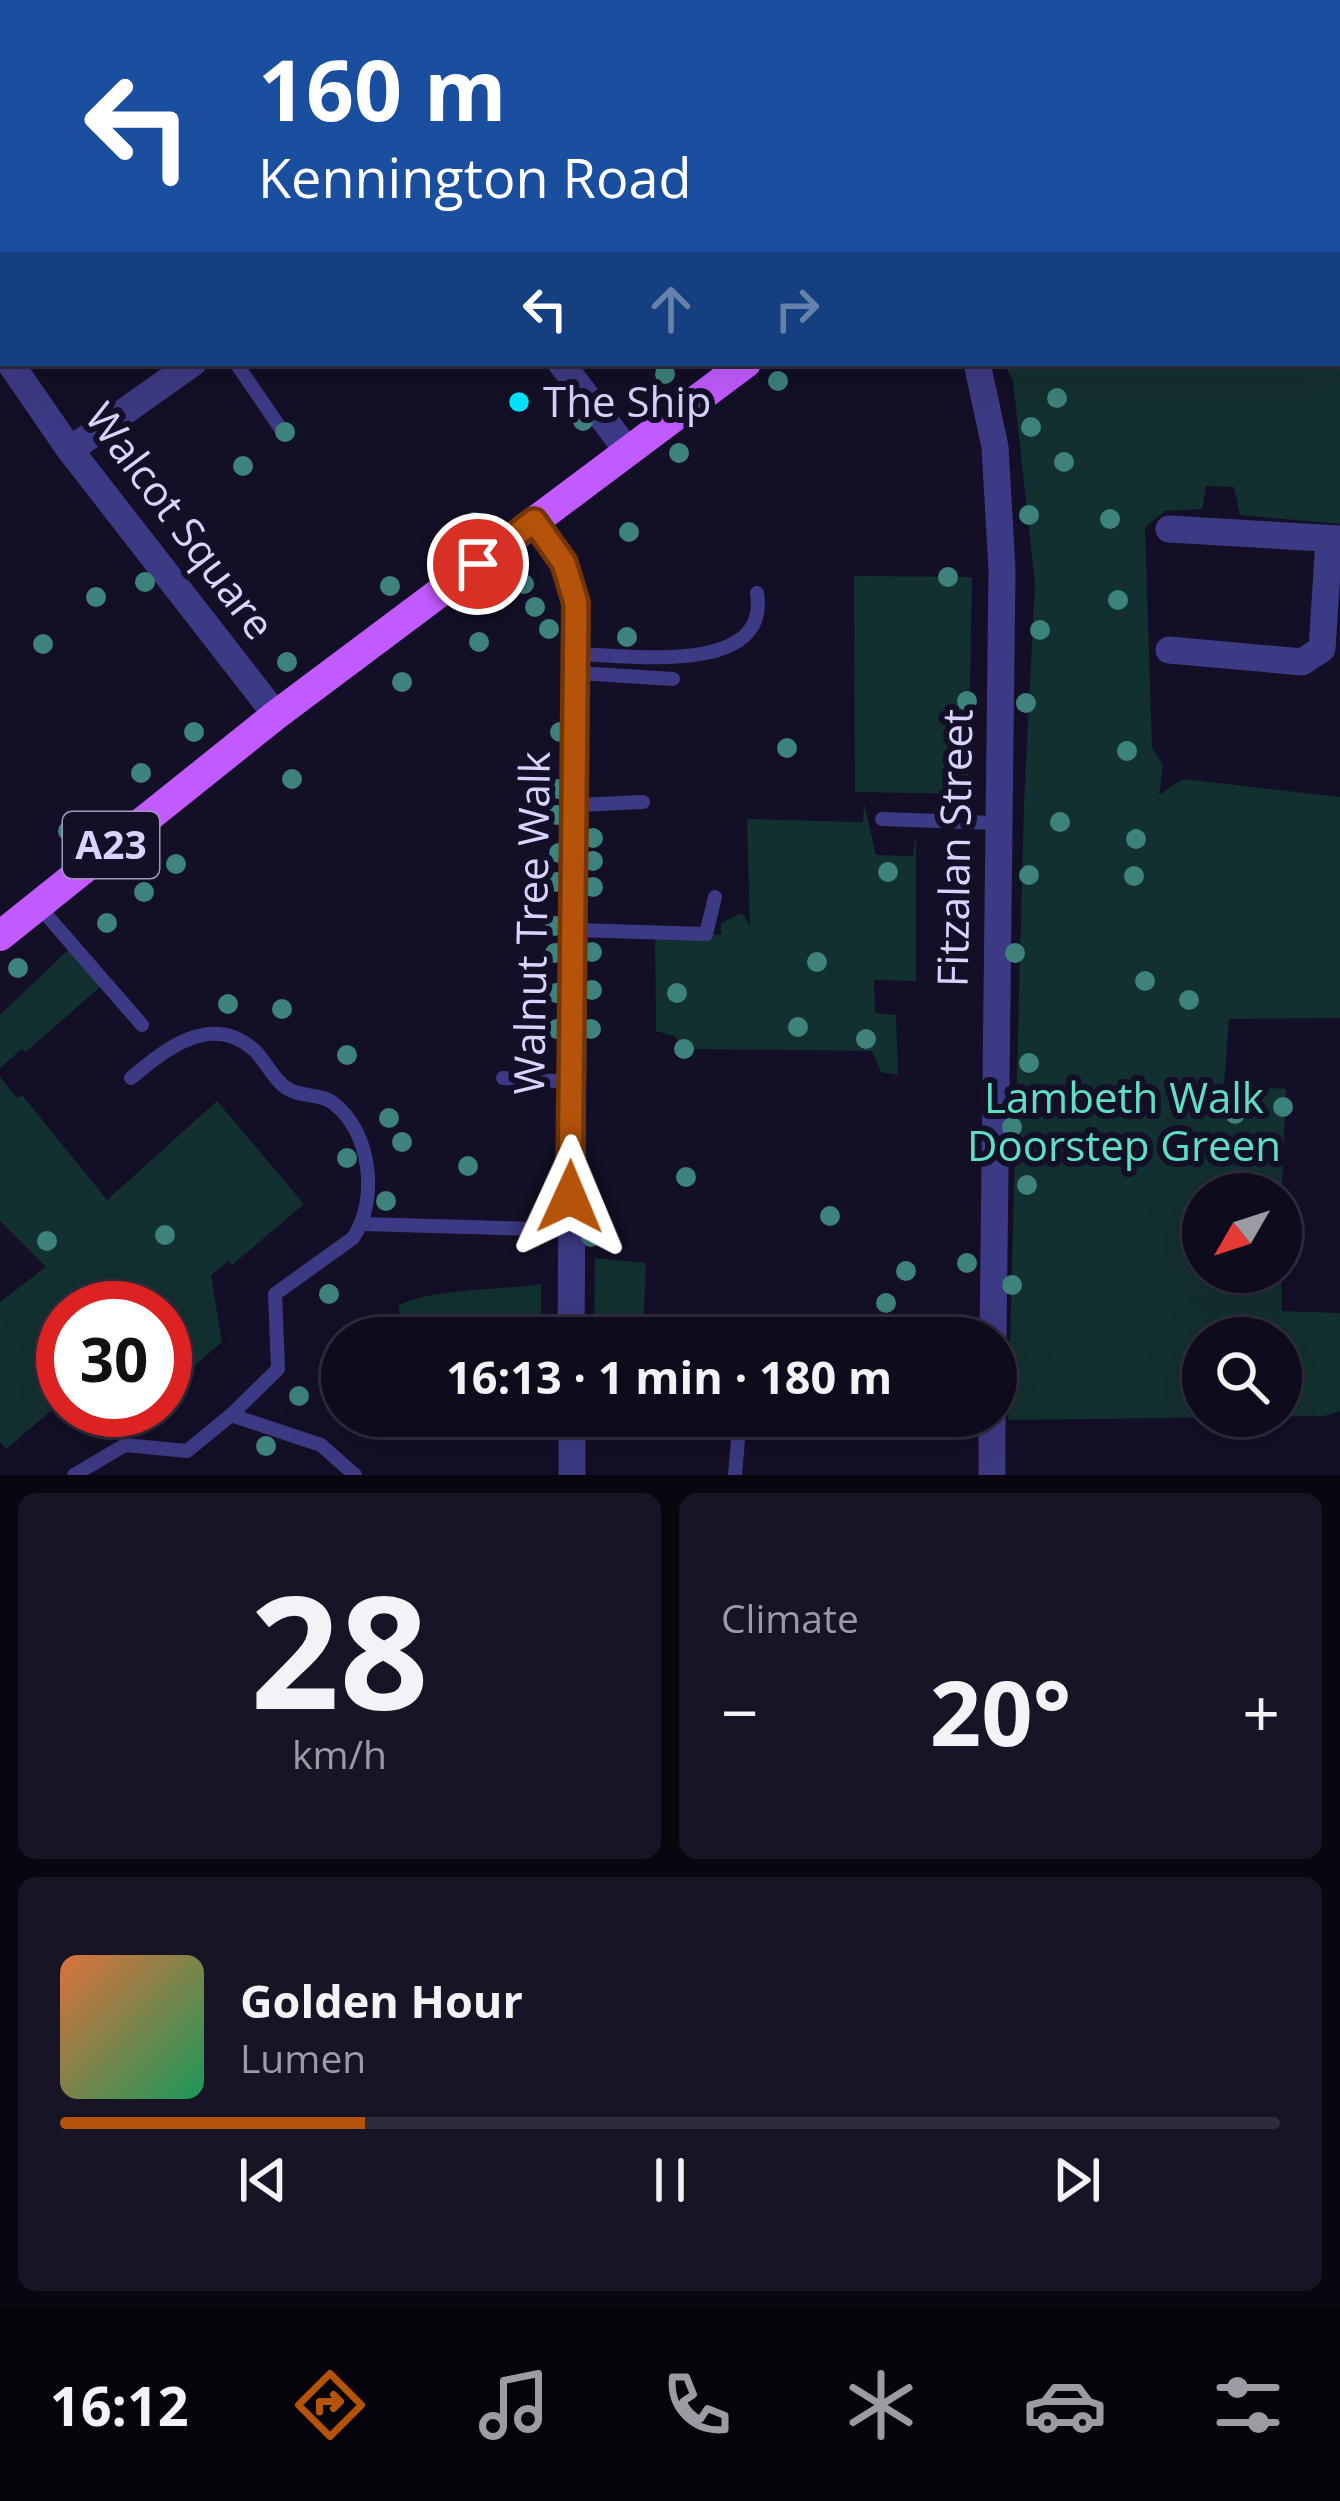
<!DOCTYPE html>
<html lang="en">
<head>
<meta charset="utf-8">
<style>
  body { margin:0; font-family:"Open Sans",sans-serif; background:#171425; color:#f1f3f6; height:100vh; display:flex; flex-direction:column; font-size:45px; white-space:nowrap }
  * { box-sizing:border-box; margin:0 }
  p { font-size:39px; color:#9b9ba3 }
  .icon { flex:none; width:66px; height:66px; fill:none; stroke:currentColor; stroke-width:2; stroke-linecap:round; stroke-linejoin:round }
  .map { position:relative; height:1475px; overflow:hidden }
  .panel { display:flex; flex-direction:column; gap:18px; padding:18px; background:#08060f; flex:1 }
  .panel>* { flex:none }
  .guide { position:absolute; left:0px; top:0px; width:1341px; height:366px; box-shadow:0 12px 48px #0002,0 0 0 3px #2e2b3b; background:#1a4fa0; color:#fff; overflow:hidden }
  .needle { width:78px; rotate:231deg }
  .controls { position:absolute; left:1182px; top:1173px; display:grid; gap:24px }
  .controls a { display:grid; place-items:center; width:120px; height:120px; border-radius:50%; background:#0e0b1c; box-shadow:0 12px 48px #0002,0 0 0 3px #2e2b3b; font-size:60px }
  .speed { position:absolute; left:36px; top:1281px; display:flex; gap:24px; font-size:60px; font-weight:700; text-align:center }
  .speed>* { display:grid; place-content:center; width:156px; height:156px; border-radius:50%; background:#0e0b1c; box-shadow:0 12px 48px #0002,0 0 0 3px #2e2b3b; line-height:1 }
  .speed .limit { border:18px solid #d22; background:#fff; color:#111 }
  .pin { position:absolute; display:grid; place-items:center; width:102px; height:102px; color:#fff; margin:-51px; border:6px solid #fff; border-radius:50%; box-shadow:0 3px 12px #0007 }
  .me { position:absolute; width:132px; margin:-66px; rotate:1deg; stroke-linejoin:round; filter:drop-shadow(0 0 9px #0008) }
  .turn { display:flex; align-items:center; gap:42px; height:252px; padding:0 60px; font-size:54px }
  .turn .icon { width:156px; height:156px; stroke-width:2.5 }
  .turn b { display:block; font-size:84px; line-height:102px }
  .lanes { display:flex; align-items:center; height:114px; padding:0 60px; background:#0003; justify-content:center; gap:60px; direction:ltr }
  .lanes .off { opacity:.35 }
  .big { font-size:90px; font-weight:700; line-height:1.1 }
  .panel .widget { flex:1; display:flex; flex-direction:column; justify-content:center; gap:18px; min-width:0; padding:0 42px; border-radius:18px; background:#171425 }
  .panel .dial { align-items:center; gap:0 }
  .dial b { font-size:156px; line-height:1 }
  .song { display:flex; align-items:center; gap:36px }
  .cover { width:144px; height:144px; border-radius:18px; background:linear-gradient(135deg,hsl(20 70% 55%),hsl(150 70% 35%)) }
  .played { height:12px; border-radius:6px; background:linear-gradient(90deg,#b45309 25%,#2e2b3b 25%) }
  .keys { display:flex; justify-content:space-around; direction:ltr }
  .heat { display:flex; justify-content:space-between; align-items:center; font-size:66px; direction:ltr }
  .panel .tiles { flex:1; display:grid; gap:18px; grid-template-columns:1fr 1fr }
  .widget:last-child { grid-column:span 2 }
  .trip { position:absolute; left:321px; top:1317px; width:696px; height:120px; border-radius:60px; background:#0e0b1c; box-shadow:0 12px 48px #0002,0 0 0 3px #2e2b3b; font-weight:700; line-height:120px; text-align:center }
  .tabs { display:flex; height:192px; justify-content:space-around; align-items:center; background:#06040b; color:#9b9ba3 }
  .tabs .icon { width:84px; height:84px }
  .tabs .on { color:#b45309 }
  .tabs b { font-size:54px; color:#f1f3f6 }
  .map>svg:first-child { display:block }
  .green { fill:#12302f; fill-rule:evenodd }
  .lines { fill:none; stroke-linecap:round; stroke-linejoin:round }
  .service { stroke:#3d3a85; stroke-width:14 }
  .minor { stroke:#3d3a85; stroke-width:27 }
  .primary { stroke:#c25bff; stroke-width:30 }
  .tree { fill:#3d827b }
  .route-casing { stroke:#753606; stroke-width:30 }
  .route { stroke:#b45309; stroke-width:21 }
  .poi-dot { fill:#00e5ff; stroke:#130f26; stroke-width:4.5 }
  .labels { text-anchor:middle; stroke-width:12; stroke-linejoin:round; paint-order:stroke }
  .shield { fill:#130f26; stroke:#9e99be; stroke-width:3 }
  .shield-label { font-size:39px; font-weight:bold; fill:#d9d4ff }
  .poi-label { font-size:42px; fill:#d9d4ff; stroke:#130f26; text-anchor:start }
  .street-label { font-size:42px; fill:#d9d4ff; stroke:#130f26 }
  .park-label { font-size:42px; fill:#5fe0c0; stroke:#130f26 }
</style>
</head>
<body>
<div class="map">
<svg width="1340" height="1475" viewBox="0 0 1340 1475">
  <rect width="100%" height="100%" fill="#130f26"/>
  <g class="green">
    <path d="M1340,223V524L1240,515L1234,487L1206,486L1202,509L1165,511L1145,527L1152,748L1163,765L1159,795L1183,779L1340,797V1018L1229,1019L1224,1085L1286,1089L1281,1210V1194H1203V1272H1281L1282,1311L1340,1313V1411L1324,1416L1008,1420L1024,805L1035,584L1013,381L1004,363H1338ZM1203,1338H1281V1416H1203Z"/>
    <polygon points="854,576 972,577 968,794 855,792"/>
    <polygon points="864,803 876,855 913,856 916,834 916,981 874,980 875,1013 896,1015 898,1075 881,1072 872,1051 684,1049 674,1036 656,1031 655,929 721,935 721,923 742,913 750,926 747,819 863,822"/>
    <polygon points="68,950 102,985 26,1052 22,1049 0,1068 0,1015"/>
    <polygon points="0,1077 17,1098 22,1095 107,1200 217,1101 304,1204 232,1265 228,1261 211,1275 222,1342 165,1391 165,1308 63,1308 63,1401 6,1449 0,1442 0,1302 46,1267 0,1221"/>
    <polygon points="595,1258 646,1263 643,1338 594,1338"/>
    <path d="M541,1284V1338H399V1306C424,1289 505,1290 541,1284Z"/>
  </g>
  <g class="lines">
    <g class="service">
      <polyline points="236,363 279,426"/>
      <path d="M577,654C627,655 771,677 757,593"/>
      <polyline points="578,673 673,679"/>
      <polyline points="578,805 643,802"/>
      <polyline points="882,819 995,823"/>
      <polyline points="37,904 142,1025"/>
      <polyline points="575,930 706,934 715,897"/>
      <path d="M131,1078C164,1050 211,1012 253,1049C266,1060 274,1082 290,1090C303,1097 322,1094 333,1103C371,1131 379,1200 353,1238L275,1294L278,1369L231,1415"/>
      <polyline points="503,1078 571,1082"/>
      <polyline points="363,1224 569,1230"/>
      <polyline points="74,1475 125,1445 187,1451 231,1415 321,1445 355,1475"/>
      <polyline points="735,1475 740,1416"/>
    </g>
    <g class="minor">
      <polyline points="713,0 713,3"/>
      <polyline points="1082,0 1082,3"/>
      <polyline points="277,3 278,0"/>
      <polyline points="492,3 492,0"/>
      <polyline points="0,21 3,21"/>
      <polyline points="10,363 70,450 276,715"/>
      <polyline points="561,363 627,450"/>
      <polyline points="977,363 995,447 1002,569 993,1338"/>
      <polyline points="70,450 193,363"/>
      <polyline points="534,521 564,563 576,603 571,1338"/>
      <polyline points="1169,529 1340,539"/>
      <polyline points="1169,650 1302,662 1322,649 1329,539"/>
      <polyline points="572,1475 572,1416"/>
      <polyline points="992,1475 992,1416"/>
    </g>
    <g class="primary">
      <polyline points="1239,3 1243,0"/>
      <polyline points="0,936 276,715 746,363"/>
    </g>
  </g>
  <g class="tree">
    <circle cx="665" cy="374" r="10"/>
    <circle cx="778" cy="381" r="10"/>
    <circle cx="1057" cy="398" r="10"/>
    <circle cx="608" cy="401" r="10"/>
    <circle cx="583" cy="421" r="10"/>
    <circle cx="1031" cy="427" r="10"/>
    <circle cx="285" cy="432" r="10"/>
    <circle cx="679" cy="453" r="10"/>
    <circle cx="1064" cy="462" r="10"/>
    <circle cx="243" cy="466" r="10"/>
    <circle cx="1029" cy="515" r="10"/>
    <circle cx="1110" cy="519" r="10"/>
    <circle cx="474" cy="522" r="10"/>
    <circle cx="629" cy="532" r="10"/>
    <circle cx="948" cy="577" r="10"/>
    <circle cx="145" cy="582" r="10"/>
    <circle cx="524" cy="584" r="10"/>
    <circle cx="390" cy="586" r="10"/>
    <circle cx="96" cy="597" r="10"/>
    <circle cx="1118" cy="600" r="10"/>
    <circle cx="535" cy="607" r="10"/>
    <circle cx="549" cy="629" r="10"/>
    <circle cx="1040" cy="630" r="10"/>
    <circle cx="627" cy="637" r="10"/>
    <circle cx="479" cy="642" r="10"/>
    <circle cx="43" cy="644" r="10"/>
    <circle cx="287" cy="662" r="10"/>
    <circle cx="402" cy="682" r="10"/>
    <circle cx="967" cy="701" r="10"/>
    <circle cx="1026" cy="703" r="10"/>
    <circle cx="194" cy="732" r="10"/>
    <circle cx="560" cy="732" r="10"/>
    <circle cx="787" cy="748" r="10"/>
    <circle cx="1127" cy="751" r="10"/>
    <circle cx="141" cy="773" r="10"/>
    <circle cx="292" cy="779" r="10"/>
    <circle cx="558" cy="789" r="10"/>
    <circle cx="557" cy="815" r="10"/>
    <circle cx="1060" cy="822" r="10"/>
    <circle cx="68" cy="831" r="10"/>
    <circle cx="593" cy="838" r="10"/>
    <circle cx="1136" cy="839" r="10"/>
    <circle cx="559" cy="853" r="10"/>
    <circle cx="593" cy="861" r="10"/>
    <circle cx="176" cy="864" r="10"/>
    <circle cx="888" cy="872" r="10"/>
    <circle cx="1029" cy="875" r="10"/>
    <circle cx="1134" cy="876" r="10"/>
    <circle cx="557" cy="882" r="10"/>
    <circle cx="593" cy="887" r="10"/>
    <circle cx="144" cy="892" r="10"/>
    <circle cx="107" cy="923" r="10"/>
    <circle cx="555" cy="926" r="10"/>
    <circle cx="592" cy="952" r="10"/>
    <circle cx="555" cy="953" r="10"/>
    <circle cx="1015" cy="953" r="10"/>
    <circle cx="817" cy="962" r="10"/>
    <circle cx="18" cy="968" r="10"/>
    <circle cx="1145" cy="981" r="10"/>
    <circle cx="592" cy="990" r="10"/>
    <circle cx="556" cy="993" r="10"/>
    <circle cx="677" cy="993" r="10"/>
    <circle cx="1189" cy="1000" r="10"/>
    <circle cx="228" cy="1004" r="10"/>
    <circle cx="282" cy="1009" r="10"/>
    <circle cx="798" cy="1027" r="10"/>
    <circle cx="557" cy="1029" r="10"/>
    <circle cx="591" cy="1029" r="10"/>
    <circle cx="866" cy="1039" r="10"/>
    <circle cx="684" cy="1049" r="10"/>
    <circle cx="347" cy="1055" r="10"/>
    <circle cx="1029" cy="1063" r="10"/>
    <circle cx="1283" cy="1107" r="10"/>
    <circle cx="1235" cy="1114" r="10"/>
    <circle cx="389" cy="1118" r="10"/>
    <circle cx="1012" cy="1127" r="10"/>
    <circle cx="402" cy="1142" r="10"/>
    <circle cx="347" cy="1158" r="10"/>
    <circle cx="468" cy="1166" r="10"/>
    <circle cx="686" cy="1177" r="10"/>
    <circle cx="1027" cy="1185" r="10"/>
    <circle cx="386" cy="1201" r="10"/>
    <circle cx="830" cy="1216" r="10"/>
    <circle cx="165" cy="1235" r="10"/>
    <circle cx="591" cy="1237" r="10"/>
    <circle cx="47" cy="1241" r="10"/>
    <circle cx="967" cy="1263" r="10"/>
    <circle cx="906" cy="1271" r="10"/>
    <circle cx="1012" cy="1285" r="10"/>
    <circle cx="329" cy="1294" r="10"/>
    <circle cx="886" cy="1303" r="10"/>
    <circle cx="299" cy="1396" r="10"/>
    <circle cx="266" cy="1446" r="10"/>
  </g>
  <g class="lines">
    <g class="route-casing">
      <polyline id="route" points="478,564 534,521 564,563 576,603 570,1197"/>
    </g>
    <use href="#route" class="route"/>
  </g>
  <circle class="poi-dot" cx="519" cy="402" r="12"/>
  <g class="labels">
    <rect class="shield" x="63" y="812" width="96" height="66" rx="9"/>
    <g class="shield-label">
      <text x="111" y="859">A23</text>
    </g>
    <g class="poi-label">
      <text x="543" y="417">The Ship</text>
    </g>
    <g class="street-label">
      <text transform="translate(180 521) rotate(53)" y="15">Walcot Square</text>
      <text transform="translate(955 848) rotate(-89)" y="15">Fitzalan Street</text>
      <text transform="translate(532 923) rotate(-89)" y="15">Walnut Tree Walk</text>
    </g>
    <g class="park-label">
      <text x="1124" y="1113">Lambeth Walk<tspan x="1124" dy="48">Doorstep Green</tspan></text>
    </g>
  </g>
</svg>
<div class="controls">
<a><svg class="needle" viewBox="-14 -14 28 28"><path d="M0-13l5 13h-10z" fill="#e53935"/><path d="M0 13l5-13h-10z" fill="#9b9ba3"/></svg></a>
<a><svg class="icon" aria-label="search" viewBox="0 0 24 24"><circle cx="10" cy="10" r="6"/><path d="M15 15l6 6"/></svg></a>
</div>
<div class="speed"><div class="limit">30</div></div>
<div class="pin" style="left:478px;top:564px;background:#d93025"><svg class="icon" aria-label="arrive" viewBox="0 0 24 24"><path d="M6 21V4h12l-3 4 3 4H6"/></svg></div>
<svg class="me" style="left:570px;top:1197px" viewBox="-20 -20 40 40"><path d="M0-17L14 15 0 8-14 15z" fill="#b45309" stroke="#fff" stroke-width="4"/></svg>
<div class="trip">16:13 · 1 min · 180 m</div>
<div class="guide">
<div class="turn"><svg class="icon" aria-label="left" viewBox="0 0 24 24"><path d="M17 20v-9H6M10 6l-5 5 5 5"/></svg><div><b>160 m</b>Kennington Road</div></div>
<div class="lanes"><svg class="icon" aria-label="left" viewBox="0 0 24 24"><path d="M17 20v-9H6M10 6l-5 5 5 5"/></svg><svg class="icon off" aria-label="ahead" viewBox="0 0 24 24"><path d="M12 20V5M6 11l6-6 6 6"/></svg><svg class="icon off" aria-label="right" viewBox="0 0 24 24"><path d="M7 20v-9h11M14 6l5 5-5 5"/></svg></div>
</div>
</div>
<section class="panel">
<div class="tiles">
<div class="widget dial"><b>28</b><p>km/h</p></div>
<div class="widget"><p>Climate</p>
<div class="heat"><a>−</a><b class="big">20°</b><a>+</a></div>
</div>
<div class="widget">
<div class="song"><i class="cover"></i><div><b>Golden Hour</b><p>Lumen</p></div></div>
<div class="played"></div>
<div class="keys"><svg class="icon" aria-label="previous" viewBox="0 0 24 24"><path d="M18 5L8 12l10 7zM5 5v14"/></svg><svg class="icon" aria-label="pause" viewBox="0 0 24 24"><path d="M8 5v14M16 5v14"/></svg><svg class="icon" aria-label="next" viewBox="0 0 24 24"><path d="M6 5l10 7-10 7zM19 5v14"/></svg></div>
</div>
</div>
</section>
<nav class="tabs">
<b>16:12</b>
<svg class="icon on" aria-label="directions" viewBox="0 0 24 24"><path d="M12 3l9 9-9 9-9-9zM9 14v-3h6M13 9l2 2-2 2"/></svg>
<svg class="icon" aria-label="music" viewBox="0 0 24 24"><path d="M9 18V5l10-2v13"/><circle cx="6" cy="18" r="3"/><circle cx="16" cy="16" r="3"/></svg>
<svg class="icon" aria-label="phone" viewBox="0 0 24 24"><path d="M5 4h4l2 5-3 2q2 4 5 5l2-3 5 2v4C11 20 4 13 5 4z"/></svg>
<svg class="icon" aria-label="climate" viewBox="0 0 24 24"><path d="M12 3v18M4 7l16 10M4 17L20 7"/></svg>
<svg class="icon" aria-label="car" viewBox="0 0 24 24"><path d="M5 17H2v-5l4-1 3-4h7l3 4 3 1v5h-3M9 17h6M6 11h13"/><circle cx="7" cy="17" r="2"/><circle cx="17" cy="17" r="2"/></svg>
<svg class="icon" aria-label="filters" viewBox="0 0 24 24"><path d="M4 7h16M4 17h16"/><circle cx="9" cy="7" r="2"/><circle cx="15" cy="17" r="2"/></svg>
</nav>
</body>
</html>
